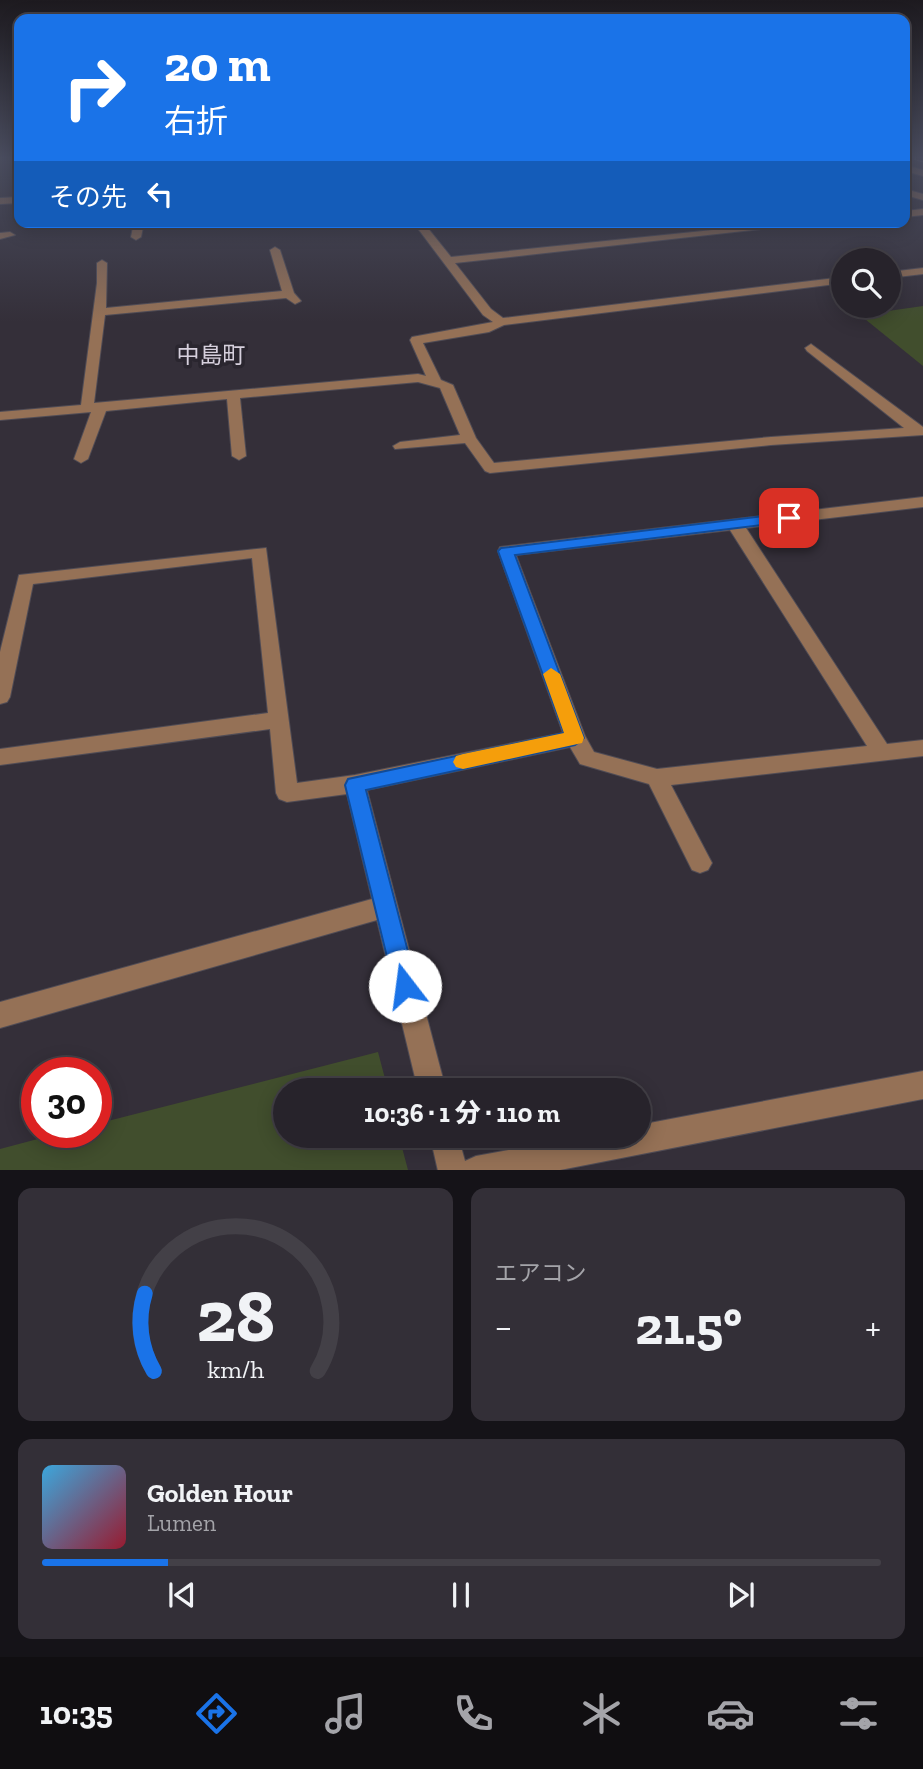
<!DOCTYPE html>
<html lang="ja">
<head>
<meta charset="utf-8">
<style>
  body { margin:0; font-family:"Zilla Slab","Noto Sans JP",serif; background:#332f37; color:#f1f3f6; height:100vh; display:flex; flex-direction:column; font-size:26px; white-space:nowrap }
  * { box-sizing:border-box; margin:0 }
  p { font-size:23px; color:#a4a4a9 }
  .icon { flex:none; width:38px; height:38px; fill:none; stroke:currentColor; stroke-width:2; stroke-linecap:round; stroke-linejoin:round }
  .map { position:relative; height:1170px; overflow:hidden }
  .side { display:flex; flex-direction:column; gap:18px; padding:18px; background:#151318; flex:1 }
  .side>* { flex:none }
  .top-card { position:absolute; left:14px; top:14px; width:896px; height:214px; border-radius:14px; box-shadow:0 4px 18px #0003,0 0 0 2px #434047; background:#1a73e8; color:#fff; overflow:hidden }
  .fabs { position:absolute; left:831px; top:248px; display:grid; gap:14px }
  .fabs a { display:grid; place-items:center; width:70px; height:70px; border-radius:50%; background:#27232b; box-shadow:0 4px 18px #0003,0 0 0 2px #434047; font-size:35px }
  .speed { position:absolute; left:21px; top:1057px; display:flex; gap:14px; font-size:35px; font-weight:700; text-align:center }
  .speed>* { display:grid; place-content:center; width:91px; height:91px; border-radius:50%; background:#27232b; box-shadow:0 4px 18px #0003,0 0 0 2px #434047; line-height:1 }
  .speed .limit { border:10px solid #d22; background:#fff; color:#111 }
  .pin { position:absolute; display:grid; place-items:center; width:60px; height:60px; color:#fff; margin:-30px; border-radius:14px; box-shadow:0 4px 10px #0006 }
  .me { position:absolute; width:77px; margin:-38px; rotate:345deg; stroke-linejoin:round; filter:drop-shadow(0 0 5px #0008) }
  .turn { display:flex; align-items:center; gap:24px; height:147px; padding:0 35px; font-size:32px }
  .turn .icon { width:91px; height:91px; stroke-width:2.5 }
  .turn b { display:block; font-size:49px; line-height:60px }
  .then { display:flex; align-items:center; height:66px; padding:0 35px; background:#0003; gap:14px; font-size:26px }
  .big { font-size:52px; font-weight:800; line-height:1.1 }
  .side .widget { flex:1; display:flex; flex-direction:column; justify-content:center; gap:10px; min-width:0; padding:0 24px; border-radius:14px; background:#332f37 }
  .side .dial { align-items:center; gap:0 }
  .dial svg { height:182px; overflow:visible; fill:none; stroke:#434047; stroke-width:7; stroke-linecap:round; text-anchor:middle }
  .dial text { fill:#f1f3f6; stroke:none }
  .song { display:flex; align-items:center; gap:21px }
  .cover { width:84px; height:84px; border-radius:10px; background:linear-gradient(135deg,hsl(200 70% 55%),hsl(350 70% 35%)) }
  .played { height:7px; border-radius:4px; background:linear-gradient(90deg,#1a73e8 15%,#434047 15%) }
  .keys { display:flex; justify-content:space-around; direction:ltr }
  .heat { display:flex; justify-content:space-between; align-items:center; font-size:38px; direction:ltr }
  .side .tiles { flex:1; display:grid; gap:18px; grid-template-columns:1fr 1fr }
  .widget:last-child { grid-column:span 2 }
  .trip { position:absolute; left:273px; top:1078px; width:378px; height:70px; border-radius:35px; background:#27232b; box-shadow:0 4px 18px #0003,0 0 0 2px #434047; font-weight:800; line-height:70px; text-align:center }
  .dock { display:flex; height:112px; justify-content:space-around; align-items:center; background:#100e11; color:#a4a4a9 }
  .dock .icon { width:49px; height:49px }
  .dock .active { color:#1a73e8 }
  .dock b { font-size:32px; color:#f1f3f6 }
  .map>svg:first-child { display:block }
  .green { fill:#414e2d }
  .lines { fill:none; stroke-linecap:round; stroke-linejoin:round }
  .minor-casing { stroke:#504c55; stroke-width:2 }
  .minor { fill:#957156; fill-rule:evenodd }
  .rail-casing { stroke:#b2aeb6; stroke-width:4.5 }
  .rail { stroke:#2a262f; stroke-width:2.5; stroke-dasharray:9; stroke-linecap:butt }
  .route { fill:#1a73e8; stroke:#114b97; stroke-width:2 }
  .slow { fill:#f59e0b }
  .labels { text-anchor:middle; stroke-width:7; stroke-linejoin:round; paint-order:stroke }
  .far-quarter-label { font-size:23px; fill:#d6d0dd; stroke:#2a262f }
</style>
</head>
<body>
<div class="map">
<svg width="923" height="1171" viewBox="0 0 923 1171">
  <rect width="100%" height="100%" fill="#342f39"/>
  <g class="green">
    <polygon points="923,306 923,366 860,315"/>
    <polygon points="378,1052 388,1090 285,1090 285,1136 399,1136 408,1170 0,1170 0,1149 64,1132 96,1132 96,1124"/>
  </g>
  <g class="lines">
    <g class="minor-casing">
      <g id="minor">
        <polygon points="905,165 923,170 923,176 905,171"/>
        <polygon points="905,189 923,194 923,200 905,195"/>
        <polygon points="19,197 19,203 0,204 0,198"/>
        <polygon points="923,209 923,215 905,217 905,211"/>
        <polygon points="134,222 144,222 141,237 136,240 131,237"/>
        <polygon points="413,222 423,222 451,257 790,222 826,222 455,263 491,309 503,318 844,277 844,283 504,325 489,332 423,343 441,380 453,385 476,438 494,463 771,437 904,428 807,351 805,348 811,344 923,427 923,435 771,445 490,473 485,471 465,443 395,449 393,446 400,442 460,435 440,388 418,382 240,398 246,456 239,460 232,456 227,399 106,411 88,459 81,463 74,459 91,412 0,420 0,412 81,405 97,283 97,263 102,260 107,263 106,308 282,291 270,250 275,247 280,250 294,293 301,301 295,304 286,298 105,315 94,403 418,374 426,376 410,340 412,337 493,322 483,315"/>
        <polygon points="0,233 10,232 15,235 0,239"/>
        <polygon points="923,268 923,274 889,278 889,272"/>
        <path d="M923,497V507L746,528L887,744L923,740V756L671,785L712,863L708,870L700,873L692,870L649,784L580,764L570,747L367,790L446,1090H418L377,920L0,1028V1002L372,899L347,794L287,802L279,799L276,793L270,729L0,765V749L268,713L252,558L33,584L10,697L7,702L0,704V652L19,575L266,548L297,783L355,775L563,733L498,551L500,547ZM730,530L867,746L657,769L594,752L585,736L516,555Z"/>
        <polygon points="923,1071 923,1099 555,1171 438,1171 430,1136 458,1136 465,1161 476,1156 583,1136 639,1136 639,1125"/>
      </g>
    </g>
    <use href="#minor" class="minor"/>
    <g class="rail-casing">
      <polyline id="rail" points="916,158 923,160"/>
    </g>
    <use href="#rail" class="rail"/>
  </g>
  <linearGradient id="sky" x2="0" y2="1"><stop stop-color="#1d1a1f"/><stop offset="0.49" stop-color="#4a4d5f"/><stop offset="1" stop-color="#4a4d5f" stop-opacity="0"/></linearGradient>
  <rect width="923" height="322" fill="url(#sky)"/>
  <polygon class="route" points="789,513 794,515 794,521 515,555 584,738 575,745 366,790 417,986 413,994 405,997 396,994 345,785 348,779 564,733 498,551 501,548"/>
  <polygon class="slow" points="551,668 560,674 584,738 582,743 463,769 456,767 453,762 456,756 463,754 564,733 543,674"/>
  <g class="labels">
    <g class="far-quarter-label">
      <text x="211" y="363">中島町</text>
    </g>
  </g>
</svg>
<div class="fabs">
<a><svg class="icon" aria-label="search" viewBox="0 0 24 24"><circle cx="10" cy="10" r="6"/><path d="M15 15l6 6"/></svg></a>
</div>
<div class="speed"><div class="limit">30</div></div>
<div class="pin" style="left:789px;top:518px;background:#d93025"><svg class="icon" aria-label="arrive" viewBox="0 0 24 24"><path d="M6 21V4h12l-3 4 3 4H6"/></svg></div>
<svg class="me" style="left:405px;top:986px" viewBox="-20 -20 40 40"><circle r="19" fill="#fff"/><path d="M0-13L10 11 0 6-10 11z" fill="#1a73e8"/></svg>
<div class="trip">10:36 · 1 分 · 110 m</div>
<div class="top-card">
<div class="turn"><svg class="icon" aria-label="right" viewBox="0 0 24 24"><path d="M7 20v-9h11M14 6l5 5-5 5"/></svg><div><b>20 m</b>右折</div></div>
<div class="then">その先<svg class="icon" aria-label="left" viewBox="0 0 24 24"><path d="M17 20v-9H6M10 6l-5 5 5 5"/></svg></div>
</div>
</div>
<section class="side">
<div class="tiles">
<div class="widget dial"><svg viewBox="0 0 100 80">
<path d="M14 69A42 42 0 1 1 86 69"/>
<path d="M14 69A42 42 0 0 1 10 35" stroke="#1a73e8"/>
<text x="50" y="56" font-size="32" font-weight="700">28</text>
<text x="50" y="72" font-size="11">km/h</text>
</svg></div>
<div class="widget"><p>エアコン</p>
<div class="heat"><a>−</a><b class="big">21.5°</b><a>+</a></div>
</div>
<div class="widget">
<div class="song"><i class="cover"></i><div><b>Golden Hour</b><p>Lumen</p></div></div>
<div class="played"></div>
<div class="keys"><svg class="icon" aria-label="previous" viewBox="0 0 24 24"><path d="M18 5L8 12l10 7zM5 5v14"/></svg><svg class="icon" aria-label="pause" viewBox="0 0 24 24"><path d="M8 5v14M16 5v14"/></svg><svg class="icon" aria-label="next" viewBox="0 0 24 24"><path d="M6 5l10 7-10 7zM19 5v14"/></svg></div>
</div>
</div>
</section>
<nav class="dock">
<b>10:35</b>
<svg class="icon active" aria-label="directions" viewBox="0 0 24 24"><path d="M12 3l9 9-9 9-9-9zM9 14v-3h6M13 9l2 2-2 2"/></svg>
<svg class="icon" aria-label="music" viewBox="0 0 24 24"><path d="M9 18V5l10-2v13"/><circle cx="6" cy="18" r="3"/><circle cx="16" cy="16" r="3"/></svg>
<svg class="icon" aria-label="phone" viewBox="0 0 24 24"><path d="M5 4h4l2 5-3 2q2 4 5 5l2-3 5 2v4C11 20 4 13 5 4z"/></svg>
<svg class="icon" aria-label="climate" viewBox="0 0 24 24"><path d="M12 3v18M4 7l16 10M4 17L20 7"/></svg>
<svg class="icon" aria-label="car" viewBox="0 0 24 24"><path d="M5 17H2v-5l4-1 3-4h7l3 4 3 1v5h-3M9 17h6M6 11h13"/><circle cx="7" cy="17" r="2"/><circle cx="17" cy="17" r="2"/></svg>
<svg class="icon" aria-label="filters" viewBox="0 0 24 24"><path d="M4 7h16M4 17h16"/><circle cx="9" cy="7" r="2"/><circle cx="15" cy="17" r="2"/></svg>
</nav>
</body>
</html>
